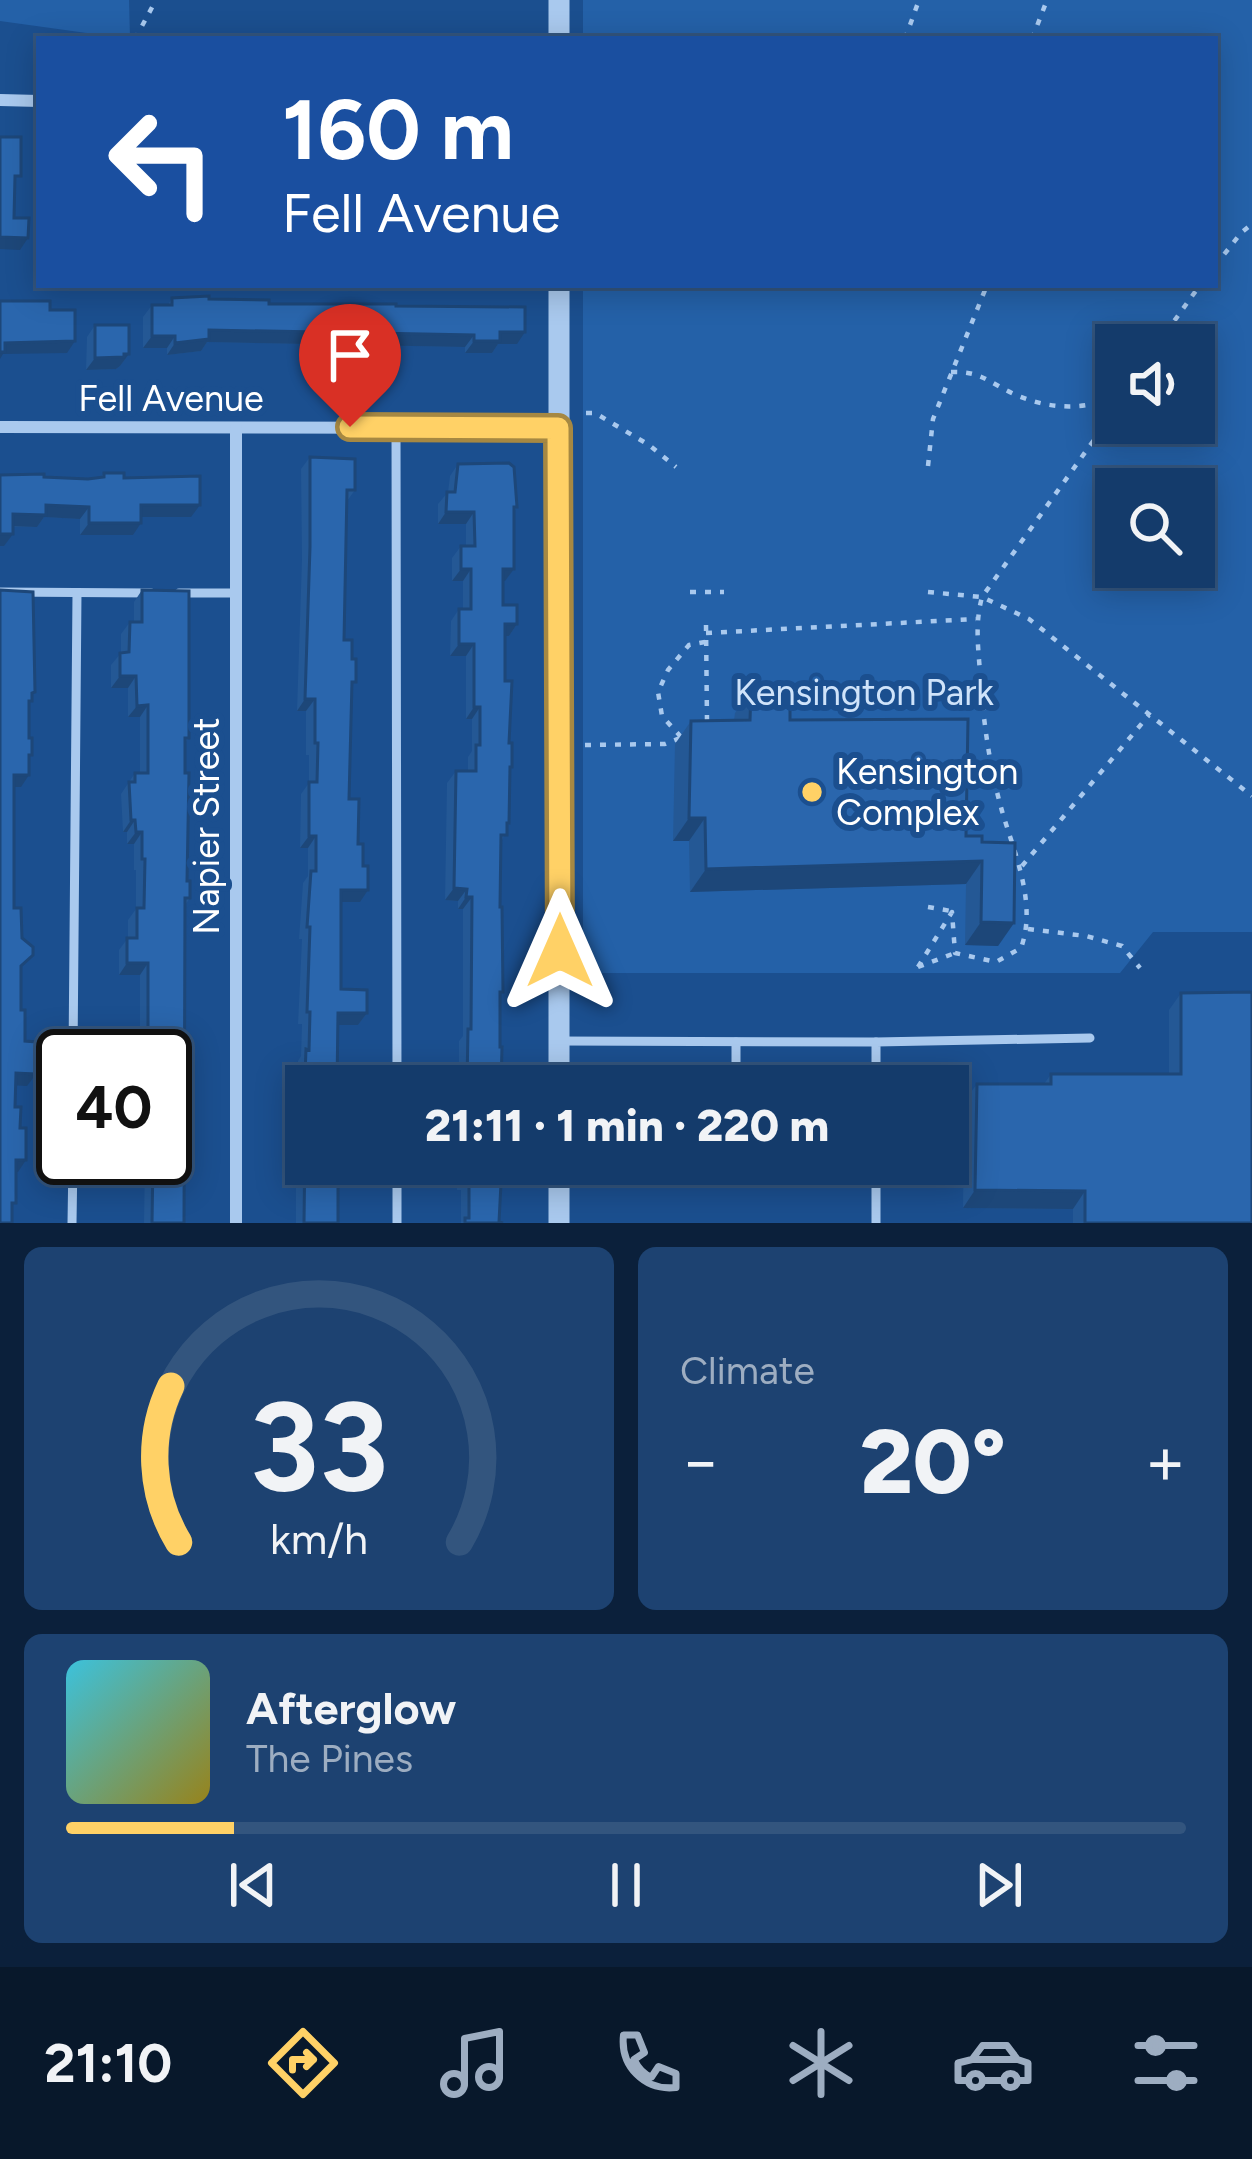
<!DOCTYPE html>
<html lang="en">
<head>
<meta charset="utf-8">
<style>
  body { margin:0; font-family:Figtree,sans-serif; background:#1d4271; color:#f1f3f6; height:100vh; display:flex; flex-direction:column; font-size:45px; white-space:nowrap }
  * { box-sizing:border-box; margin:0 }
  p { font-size:39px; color:#9dadc1 }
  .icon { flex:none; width:66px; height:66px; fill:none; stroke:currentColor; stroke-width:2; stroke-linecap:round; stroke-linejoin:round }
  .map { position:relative; height:1223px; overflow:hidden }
  .sheet { display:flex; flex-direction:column; gap:24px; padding:24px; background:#0b203b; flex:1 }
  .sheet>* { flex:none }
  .guide { position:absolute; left:36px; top:36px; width:1182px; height:252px; border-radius:0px; box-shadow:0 6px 30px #0003,0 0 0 3px #33557e; background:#1a4fa0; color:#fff; overflow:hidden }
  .buttons { position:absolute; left:1095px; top:324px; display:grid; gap:24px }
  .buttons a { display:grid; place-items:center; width:120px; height:120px; border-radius:0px; background:#143b6b; box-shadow:0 6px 30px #0003,0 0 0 3px #33557e; font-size:60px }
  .speed { position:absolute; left:36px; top:1029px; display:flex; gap:24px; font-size:60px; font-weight:700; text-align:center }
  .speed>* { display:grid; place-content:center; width:156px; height:156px; border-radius:50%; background:#143b6b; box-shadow:0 6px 30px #0003,0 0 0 3px #33557e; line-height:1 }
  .speed .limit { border:6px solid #111; border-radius:18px; background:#fff; color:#111 }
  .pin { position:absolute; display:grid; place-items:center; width:102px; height:102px; color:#fff; margin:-123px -51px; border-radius:50% 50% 50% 0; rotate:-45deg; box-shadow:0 0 12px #0007 }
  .pin .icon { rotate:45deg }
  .me { position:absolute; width:132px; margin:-66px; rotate:0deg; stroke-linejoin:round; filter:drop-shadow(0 0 9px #0008) }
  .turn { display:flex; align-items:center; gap:42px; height:252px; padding:0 48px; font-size:54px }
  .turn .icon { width:156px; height:156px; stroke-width:2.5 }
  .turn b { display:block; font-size:84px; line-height:102px }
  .big { font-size:90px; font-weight:800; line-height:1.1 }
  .sheet .widget { flex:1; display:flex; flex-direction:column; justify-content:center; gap:18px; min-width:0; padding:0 42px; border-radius:18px; background:#1d4271 }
  .sheet .dial { align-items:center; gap:0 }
  .dial svg { height:312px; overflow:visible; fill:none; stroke:#33557e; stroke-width:7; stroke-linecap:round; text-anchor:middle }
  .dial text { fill:#f1f3f6; stroke:none }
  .song { display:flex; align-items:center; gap:36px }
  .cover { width:144px; height:144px; border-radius:18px; background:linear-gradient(135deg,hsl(190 70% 55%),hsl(50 70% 35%)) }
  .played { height:12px; border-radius:6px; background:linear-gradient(90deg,#ffd166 15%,#33557e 15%) }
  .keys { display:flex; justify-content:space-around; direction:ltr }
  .heat { display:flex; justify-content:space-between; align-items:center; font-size:66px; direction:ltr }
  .sheet .tiles { flex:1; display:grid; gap:24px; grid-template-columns:1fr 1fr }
  .widget:last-child { grid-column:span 2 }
  .trip { position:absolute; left:285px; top:1065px; width:684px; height:120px; border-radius:0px; background:#143b6b; box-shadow:0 6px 30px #0003,0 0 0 3px #33557e; font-weight:800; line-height:120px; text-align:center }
  .menu { display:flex; height:192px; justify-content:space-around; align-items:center; background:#08182b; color:#9dadc1 }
  .menu .icon { width:84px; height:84px }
  .menu .current { color:#ffd166 }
  .menu b { font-size:54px; color:#f1f3f6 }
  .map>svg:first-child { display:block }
  .green { fill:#2461a8; fill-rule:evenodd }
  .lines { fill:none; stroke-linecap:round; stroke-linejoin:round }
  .path { stroke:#a9c9ee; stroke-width:4.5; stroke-dasharray:6 9; stroke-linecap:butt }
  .service { stroke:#a9c9ee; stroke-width:9 }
  .minor { stroke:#a9c9ee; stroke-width:12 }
  .tertiary { stroke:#a9c9ee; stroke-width:21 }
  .wall { fill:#245895 }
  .shaded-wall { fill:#1d4779 }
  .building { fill:#2a66ad; stroke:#1d4779; stroke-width:3 }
  .route-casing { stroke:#a68842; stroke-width:30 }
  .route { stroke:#ffd166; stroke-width:21 }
  .poi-dot { fill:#ffd166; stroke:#1b4f8f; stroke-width:4.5 }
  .labels { text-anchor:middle; stroke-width:12; stroke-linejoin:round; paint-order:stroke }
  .street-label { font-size:36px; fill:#fff; stroke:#1b4f8f }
  .park-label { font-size:36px; fill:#cfe3fa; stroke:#1b4f8f }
  .poi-label { font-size:36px; fill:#fff; stroke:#1b4f8f; text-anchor:start }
</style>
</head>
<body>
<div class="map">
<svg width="1252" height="1223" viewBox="0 0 1252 1223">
  <rect width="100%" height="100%" fill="#1b4f8f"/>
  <g class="green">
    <polygon points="0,0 129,0 130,39 0,21"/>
    <path d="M583,0H1252V932H1153L1120,973H583V285H1215V39H583ZM1116,345H1194V423H1116ZM1116,489H1194V567H1116Z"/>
  </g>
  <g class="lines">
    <g class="path">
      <polyline points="135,39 156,0"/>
      <polyline points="905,39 919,0"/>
      <polyline points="1032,39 1047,0"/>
      <polyline points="1215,266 1241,233 1252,224"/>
      <polyline points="1157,345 1200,285"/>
      <path d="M951,372C981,371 988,382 1014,394C1047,409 1082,411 1116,397"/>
      <polyline points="586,413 595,413 649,445 676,467"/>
      <polyline points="928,466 933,419 987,285"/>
      <polyline points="690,592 724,592"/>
      <polyline points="928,592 982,597 1029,619 1252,796"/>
      <polyline points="706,625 707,722"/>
      <polyline points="706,633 976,619"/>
      <polyline points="681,737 662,716 658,692 668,670 689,645 705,642"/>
      <polyline points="585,745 665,744 680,738"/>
      <polyline points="1022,866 1149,715"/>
      <polyline points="928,907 951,911"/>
      <polyline points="1028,929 1086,936 1122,946 1140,968"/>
      <path d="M918,967L952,912L955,953L996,962L1021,948C1037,904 1015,855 1002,811C989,765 983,719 980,672C978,646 975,623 982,597L1116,409"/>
      <polyline points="918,967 955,953"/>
    </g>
    <g class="service">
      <polyline points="396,427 397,1086"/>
      <polyline points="0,592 151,593"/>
      <polyline points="179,593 236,593"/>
      <polyline points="559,1041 876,1042"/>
      <polyline points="736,1042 736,1086"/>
      <polyline points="73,1056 77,593"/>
      <polyline points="876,1086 876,1042 1090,1038"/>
      <polyline points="397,1164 397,1223"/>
      <polyline points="737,1164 738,1168 876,1170"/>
      <polyline points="72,1223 73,1158"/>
      <polyline points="876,1223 876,1168"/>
    </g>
    <g class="minor">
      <polyline points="0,100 39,101"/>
      <polyline points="0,427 558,428"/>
      <polyline points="236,1223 236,428"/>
    </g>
    <g class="tertiary">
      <polyline points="559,39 559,0"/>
      <polyline points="559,285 559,1086"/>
      <polyline points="559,1223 559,1164"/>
    </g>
  </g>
  <g class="wall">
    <polygon points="172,298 209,299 269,304 396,306 517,344 498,344 492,353 465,353 465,347 207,342 201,351 167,355 167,348 143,348 143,317 152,305 168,305"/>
    <polygon points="95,325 129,354 120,366 116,369 86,370 87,337"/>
    <polygon points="310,457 355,490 347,501 344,640 352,689 349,799 358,844 360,902 341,902 341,989 367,1013 358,1025 338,1025 337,1086 306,1086 306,1164 338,1191 338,1223 296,1223 296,1154 298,1150 298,1121 302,1115 302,1087 297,1087 298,1061 301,1056 302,1024 298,1024 302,939 299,939 303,883 308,876 308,848 300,848 301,794 309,783 309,755 306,755 306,711 297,711 302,559 301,469"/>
    <polygon points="458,464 517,507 514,512 505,581 503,581 503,605 517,624 509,636 505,636 505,681 510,770 509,823 501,843 501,1086 459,1086 459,1041 463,1036 463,909 458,909 458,901 445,900 447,783 456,771 468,771 468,757 472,751 472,719 466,719 466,656 450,656 451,621 459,609 463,609 463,581 452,581 452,558 461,546 466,546 466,524 438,524 438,504 448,492 450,476"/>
    <polygon points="104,473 124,478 191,517 141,517 133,535 80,535 80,519 44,517 37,527 13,527 4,546 0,546 44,477 88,479 101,477"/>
    <polygon points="142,590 189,738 185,742 187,881 190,898 185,905 184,1223 144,1223 145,1158 165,1158 165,1056 145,1056 145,1045 140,1045 140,975 119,975 119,950 128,938 128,920 136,909 136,870 134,870 134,844 127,844 127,832 123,832 121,794 135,773 140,773 140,717 128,717 128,688 111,688 111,665 121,653 121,634 130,622 134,622 134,602"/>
    <polygon points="751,690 790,720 966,836 982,842 1014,923 998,946 965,945 966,884 690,892 689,841 673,841 675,744 691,721 734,721 735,713"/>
    <polygon points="1181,993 1252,1223 1073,1223 1073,1209 963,1208 964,1101 977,1084 1044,1084 1051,1074 1169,1074 1169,1010"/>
    <polygon points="451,1164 502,1164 499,1222 503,1223 461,1223 461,1190 457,1190 457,1182 451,1182"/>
  </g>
  <g class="shaded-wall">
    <polygon points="0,237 28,238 20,250 0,249"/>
    <polygon points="209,330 474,335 465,347 207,342 201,351 167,355 175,343"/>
    <polygon points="500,332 525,332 517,344 498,344 492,353 465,353 474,341"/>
    <polygon points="152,336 175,336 167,348 143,348"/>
    <polygon points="75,341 67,353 3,354 0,359 0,350 5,343"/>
    <polygon points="129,354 120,366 116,369 86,370 95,358"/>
    <polygon points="46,505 89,507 80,519 44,517 37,527 4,526 13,514"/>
    <polygon points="141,505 200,505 191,517 132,517"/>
    <polygon points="446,512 474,512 466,524 438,524"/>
    <polygon points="89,523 141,523 133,535 80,535"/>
    <polygon points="0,534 13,534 4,546 0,546"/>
    <polygon points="461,569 471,569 463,581 452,581"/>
    <polygon points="503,569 514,569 505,581 495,581"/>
    <polygon points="505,624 517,624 509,636 497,636"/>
    <polygon points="459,644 474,644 466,656 450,656"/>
    <polygon points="120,676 136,676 128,688 111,688"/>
    <polygon points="305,699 315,699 306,711 297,711"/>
    <polygon points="148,705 140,717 128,717 137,706"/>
    <polygon points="474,707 480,707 472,719 466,719"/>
    <polygon points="14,775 29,775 21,787 5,787"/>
    <polygon points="689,818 705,818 689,841 673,841"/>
    <polygon points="131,820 135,820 127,832 123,832"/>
    <polygon points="136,832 142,832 134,844 127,844"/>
    <polygon points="309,836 316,836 308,848 300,848"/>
    <polygon points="982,861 966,884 690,892 706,869"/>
    <polygon points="454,888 467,889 458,901 445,900"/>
    <polygon points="341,890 368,890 360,902 332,902"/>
    <polygon points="466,897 472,897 463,909 458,909"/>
    <polygon points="981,922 1014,923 998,946 965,945"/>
    <polygon points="127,963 148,963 140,975 119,975"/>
    <polygon points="338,1013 367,1013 358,1025 330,1025"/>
    <polygon points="148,1033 153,1033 145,1045 140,1045"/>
    <polygon points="16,1073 36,1074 27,1086 8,1085"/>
    <polygon points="305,1075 310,1075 302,1087 297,1087"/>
    <polygon points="16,1160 26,1160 18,1172 7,1172"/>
    <polygon points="459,1170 465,1170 457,1182 451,1182"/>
    <polygon points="975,1190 1085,1191 1073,1209 963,1208"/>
  </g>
  <g class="building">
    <polygon points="0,137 21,137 21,176 15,176 14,218 29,218 28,238 0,237"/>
    <polygon points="209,296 209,299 269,300 269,304 396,304 396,306 525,307 525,332 500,332 500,341 474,341 474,335 209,330 209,339 175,343 175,336 152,336 152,305 172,305 172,298"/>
    <polygon points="0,301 50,301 50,310 75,310 75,341 5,343 5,352 0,352"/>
    <polygon points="95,325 129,325 129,354 124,354 124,357 95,358"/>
    <polygon points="310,457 355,459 355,490 347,490 344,640 352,640 352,659 356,659 356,682 352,682 349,799 359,799 358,844 363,844 363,866 368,866 368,890 341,890 341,989 367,990 367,1013 338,1013 337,1086 310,1086 310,1075 305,1075 306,1049 309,1050 310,1012 307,1012 310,927 307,927 311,871 316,871 316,836 309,836 309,782 317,782 318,743 315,743 315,699 305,699 310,547"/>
    <polygon points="509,463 514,467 517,507 514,507 514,569 503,569 503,605 517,605 517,624 505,624 505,681 512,681 509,743 512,743 512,767 510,767 509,823 507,823 507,835 501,835 500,907 502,907 503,992 500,992 500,1047 502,1047 501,1086 462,1086 462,1084 467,1084 468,1029 471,1029 472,897 466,897 467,889 454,888 456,771 476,771 476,745 480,745 480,707 474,707 474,644 459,644 459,609 471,609 471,569 461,569 461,546 475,546 474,512 446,512 447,492 455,492 458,464"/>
    <polygon points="104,473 124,473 124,478 200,476 200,505 141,505 141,523 89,523 89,507 46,505 46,515 13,514 13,534 0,534 0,475 44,474 44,477 88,479 104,477"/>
    <polygon points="0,590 33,592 35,692 32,693 32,701 29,701 29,738 32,738 32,755 29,755 29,775 14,775 14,908 21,908 22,938 33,947 33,955 21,966 21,1010 25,1010 25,1041 37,1042 36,1074 16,1073 15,1107 21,1107 20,1128 26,1128 26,1160 16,1160 16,1203 12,1203 12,1223 0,1223"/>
    <polygon points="142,590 189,591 189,738 185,738 185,773 189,773 187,881 190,881 190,898 185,898 184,1223 152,1223 153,1158 165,1158 165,1056 154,1056 153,1033 148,1033 148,963 127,963 127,938 137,938 137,908 144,908 145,859 142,859 142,832 136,832 135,820 131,820 129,782 135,782 135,773 148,773 148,705 137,706 136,676 120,676 120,653 129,652 130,622 142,622"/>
    <polygon points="751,690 790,691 790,720 968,719 966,836 982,836 982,842 1015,843 1014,923 981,922 982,861 706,869 705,818 689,818 691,721 750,720"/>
    <polygon points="1252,992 1252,1223 1085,1223 1085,1191 975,1190 977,1084 1051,1084 1051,1074 1181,1074 1181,993"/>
    <polygon points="305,1142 306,1164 346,1164 346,1179 338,1179 338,1223 304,1223"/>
    <polygon points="459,1164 502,1164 499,1222 503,1223 465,1223 465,1218 469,1218 469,1178 465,1178 465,1170 459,1170"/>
  </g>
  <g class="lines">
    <g class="route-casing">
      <polyline id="route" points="350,427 558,428 560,951"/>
    </g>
    <use href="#route" class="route"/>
  </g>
  <circle class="poi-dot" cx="812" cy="792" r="12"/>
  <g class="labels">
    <g class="street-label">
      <text x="171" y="411">Fell Avenue</text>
      <text transform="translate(206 826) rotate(-90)" y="13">Napier Street</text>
    </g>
    <g class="park-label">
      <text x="864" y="705">Kensington Park</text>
    </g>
    <g class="poi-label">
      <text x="836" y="784">Kensington<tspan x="836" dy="41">Complex</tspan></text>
    </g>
  </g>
</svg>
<div class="buttons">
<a><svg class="icon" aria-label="sound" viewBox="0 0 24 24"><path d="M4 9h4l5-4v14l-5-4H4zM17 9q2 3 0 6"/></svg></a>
<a><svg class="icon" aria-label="search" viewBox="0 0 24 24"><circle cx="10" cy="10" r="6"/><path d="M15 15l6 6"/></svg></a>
</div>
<div class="speed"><div class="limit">40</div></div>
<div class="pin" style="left:350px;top:427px;background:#d93025"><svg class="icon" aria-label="arrive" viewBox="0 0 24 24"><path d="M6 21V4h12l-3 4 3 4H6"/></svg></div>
<svg class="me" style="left:560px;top:951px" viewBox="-20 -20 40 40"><path d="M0-17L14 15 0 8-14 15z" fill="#ffd166" stroke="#fff" stroke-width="4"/></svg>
<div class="trip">21:11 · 1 min · 220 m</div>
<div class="guide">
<div class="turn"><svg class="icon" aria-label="left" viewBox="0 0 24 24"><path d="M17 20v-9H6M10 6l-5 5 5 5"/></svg><div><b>160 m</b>Fell Avenue</div></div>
</div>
</div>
<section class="sheet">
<div class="tiles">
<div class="widget dial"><svg viewBox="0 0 100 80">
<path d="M14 69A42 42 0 1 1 86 69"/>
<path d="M14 69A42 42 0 0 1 12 29" stroke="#ffd166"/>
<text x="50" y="56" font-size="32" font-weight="700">33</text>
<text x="50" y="72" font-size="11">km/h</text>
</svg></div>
<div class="widget"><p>Climate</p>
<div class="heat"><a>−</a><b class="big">20°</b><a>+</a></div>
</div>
<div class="widget">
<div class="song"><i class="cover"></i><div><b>Afterglow</b><p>The Pines</p></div></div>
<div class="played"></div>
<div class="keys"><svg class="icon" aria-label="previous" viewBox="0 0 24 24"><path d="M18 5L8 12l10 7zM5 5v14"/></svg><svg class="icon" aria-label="pause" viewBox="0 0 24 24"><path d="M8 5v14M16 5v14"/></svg><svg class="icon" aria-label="next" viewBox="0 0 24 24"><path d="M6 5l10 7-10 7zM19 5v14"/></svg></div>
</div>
</div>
</section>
<nav class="menu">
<b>21:10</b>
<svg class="icon current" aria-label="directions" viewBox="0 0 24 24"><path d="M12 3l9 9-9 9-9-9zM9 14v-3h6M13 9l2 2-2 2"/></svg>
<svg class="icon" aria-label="music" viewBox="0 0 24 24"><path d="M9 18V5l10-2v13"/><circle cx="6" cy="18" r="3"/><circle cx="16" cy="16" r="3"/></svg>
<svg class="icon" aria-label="phone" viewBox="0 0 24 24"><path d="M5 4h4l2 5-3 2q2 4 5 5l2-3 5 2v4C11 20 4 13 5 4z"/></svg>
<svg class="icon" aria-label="climate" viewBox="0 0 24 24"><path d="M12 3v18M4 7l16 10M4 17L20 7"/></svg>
<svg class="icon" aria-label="car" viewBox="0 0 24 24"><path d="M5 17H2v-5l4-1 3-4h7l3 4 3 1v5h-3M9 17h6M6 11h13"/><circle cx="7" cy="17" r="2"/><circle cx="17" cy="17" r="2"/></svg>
<svg class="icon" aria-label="filters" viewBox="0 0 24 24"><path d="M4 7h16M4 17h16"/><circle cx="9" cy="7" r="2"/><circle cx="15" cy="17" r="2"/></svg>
</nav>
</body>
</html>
